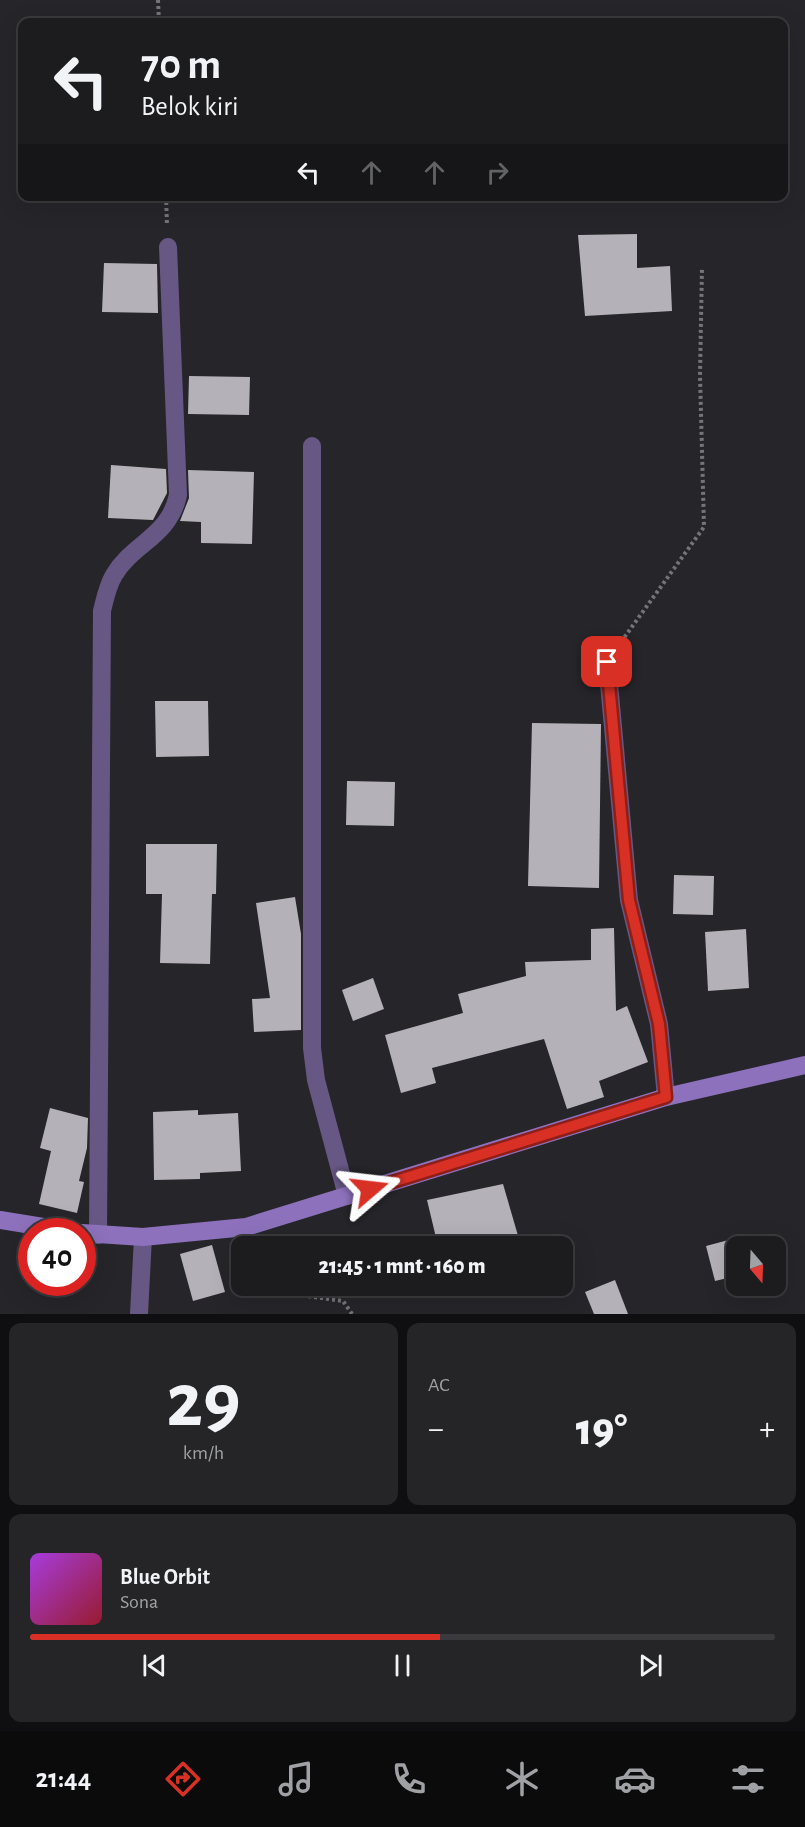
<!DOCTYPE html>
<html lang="id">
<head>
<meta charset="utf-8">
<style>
  body { margin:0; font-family:"Alegreya Sans",sans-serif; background:#252528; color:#f1f3f6; height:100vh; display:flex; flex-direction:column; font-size:22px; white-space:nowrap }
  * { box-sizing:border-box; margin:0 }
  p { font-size:20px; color:#a0a1a4 }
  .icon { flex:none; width:33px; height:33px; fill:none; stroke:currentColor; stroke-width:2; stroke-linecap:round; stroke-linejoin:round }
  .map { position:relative; height:1314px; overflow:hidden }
  .sheet { display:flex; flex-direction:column; gap:9px; padding:9px; background:#0f0f11; flex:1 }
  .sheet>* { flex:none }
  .guide { position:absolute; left:18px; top:18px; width:770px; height:183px; border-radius:12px; box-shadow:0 6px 24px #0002,0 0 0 2px #3a3a3d; background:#1c1c1f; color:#f1f3f6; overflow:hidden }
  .needle { width:39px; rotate:161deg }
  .buttons { position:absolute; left:726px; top:1236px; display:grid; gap:12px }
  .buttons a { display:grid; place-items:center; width:60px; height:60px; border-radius:12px; background:#1c1c1f; box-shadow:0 6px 24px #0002,0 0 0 2px #3a3a3d; font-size:30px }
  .speed { position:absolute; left:18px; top:1218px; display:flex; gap:12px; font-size:30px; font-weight:700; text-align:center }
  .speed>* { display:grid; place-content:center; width:78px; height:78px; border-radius:50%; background:#1c1c1f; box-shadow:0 6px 24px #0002,0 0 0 2px #3a3a3d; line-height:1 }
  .speed .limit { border:9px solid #d22; background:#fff; color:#111 }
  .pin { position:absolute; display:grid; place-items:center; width:51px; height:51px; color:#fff; margin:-26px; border-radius:12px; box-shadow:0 3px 9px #0006 }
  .me { position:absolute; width:66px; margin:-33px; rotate:73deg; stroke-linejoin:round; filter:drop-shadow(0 0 4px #0008) }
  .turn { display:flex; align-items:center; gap:21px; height:126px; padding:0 24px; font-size:27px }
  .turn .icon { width:78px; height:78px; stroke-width:2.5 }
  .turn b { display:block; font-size:42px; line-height:51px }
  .lanes { display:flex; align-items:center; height:57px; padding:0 24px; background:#0003; justify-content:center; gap:30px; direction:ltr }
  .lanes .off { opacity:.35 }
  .big { font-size:45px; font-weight:800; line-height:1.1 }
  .sheet .card { flex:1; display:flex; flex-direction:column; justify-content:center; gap:9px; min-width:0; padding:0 21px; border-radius:12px; background:#252528 }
  .sheet .dial { align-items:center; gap:0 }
  .dial b { font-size:78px; line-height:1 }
  .song { display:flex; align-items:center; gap:18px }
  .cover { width:72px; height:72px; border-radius:9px; background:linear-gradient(135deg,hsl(280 70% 55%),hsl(350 70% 35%)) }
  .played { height:6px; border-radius:3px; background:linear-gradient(90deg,#d93025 55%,#3a3a3d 55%) }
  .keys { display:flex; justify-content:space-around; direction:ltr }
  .heat { display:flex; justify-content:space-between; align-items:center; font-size:33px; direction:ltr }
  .sheet .tiles { flex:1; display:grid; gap:9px; grid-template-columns:1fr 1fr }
  .card:last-child { grid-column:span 2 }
  .trip { position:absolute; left:231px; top:1236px; width:342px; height:60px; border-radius:12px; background:#1c1c1f; box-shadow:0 6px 24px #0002,0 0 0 2px #3a3a3d; font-weight:800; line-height:60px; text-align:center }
  .menu { display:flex; height:96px; justify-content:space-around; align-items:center; background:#0b0b0c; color:#a0a1a4 }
  .menu .icon { width:42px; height:42px }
  .menu .active { color:#d93025 }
  .menu b { font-size:27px; color:#f1f3f6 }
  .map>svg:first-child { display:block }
  .building { fill:#b4b2b8 }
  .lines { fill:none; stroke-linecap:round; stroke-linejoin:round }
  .path { stroke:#757478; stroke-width:4; stroke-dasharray:3 3; stroke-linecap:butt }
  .street { stroke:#675785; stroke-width:18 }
  .secondary { stroke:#8d71bc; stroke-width:18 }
  .route-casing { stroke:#8d1f18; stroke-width:15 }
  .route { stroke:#d93025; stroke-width:10 }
</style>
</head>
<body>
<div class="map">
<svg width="805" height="1314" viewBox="0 0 805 1314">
  <rect width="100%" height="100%" fill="#262529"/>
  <g class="building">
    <polygon points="637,234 637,268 670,266 672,311 585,316 578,235"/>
    <polygon points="104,263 157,264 158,313 102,312"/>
    <polygon points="189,376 250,377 249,415 188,414"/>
    <polygon points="111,465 166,469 167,493 153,520 108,518"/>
    <polygon points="188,470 254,472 252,544 201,543 201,522 180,521 189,498"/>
    <polygon points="155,701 208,701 209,756 156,757"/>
    <polygon points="532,723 601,724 599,888 528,886"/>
    <polygon points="347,781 395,782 394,826 346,825"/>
    <polygon points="146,844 217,844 216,894 212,894 210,964 160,963 162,894 146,894"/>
    <polygon points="674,875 714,876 713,915 673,914"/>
    <polygon points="295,897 301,934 301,1030 254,1032 252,999 270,998 256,903"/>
    <polygon points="614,928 616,1011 627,1006 648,1062 599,1081 604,1097 567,1109 544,1039 432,1068 436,1083 401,1093 385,1035 463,1013 458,994 526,976 525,962 591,960 591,929"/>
    <polygon points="746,929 749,988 708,991 705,932"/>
    <polygon points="373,978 384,1009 353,1021 342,990"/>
    <polygon points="50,1108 88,1118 87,1148 79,1181 84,1182 77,1213 39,1204 51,1151 40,1148"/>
    <polygon points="198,1110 198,1115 238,1113 241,1171 200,1173 200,1179 154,1180 153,1112"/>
    <polygon points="503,1184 521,1246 438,1246 427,1200"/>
    <polygon points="736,1238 736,1276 715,1281 706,1246"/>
    <polygon points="212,1245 225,1292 193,1301 180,1254"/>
    <polygon points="615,1280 628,1314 594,1314 585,1292"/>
  </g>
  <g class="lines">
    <g class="path">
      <polyline points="158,0 159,22"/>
      <polyline points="166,196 167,225"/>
      <polyline points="621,642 704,527 700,375 702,267"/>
      <polyline points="281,1286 292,1294 343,1301 352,1314"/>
    </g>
    <g class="street">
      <polyline points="312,446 312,1048 316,1080 347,1196"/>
      <polyline points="607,662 629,900 659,1024 666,1097"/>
      <path d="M98,1235L102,611C105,599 107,587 114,575C134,542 169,537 178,495L168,247"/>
      <polyline points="139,1314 143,1237"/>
    </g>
    <g class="secondary">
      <polyline points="0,1220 74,1232"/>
      <polyline points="82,1233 143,1237 246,1227 666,1097 805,1065"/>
    </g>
  </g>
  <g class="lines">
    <g class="route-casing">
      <polyline id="route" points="370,1189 666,1097 659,1024 629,900 607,662"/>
    </g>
    <use href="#route" class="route"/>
  </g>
</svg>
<div class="buttons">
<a><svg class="needle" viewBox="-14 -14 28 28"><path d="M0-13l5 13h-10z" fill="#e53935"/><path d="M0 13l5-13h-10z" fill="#a0a1a4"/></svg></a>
</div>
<div class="speed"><div class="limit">40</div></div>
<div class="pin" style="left:607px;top:662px;background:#d93025"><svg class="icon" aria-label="arrive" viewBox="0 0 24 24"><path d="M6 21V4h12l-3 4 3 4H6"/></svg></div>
<svg class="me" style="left:370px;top:1189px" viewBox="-20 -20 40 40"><path d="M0-17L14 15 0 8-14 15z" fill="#d93025" stroke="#fff" stroke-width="4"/></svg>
<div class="trip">21:45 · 1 mnt · 160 m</div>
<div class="guide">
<div class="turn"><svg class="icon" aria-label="left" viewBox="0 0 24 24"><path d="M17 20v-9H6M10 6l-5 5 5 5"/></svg><div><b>70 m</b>Belok kiri</div></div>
<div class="lanes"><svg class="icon" aria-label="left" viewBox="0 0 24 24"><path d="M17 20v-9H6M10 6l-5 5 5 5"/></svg><svg class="icon off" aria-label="ahead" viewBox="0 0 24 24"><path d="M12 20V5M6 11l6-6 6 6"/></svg><svg class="icon off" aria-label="ahead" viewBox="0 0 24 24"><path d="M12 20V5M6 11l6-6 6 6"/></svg><svg class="icon off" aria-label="right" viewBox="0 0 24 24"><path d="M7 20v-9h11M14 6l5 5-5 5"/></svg></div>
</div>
</div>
<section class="sheet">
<div class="tiles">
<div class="card dial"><b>29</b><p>km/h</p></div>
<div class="card"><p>AC</p>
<div class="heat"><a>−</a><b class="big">19°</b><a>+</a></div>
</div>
<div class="card">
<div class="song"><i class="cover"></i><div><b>Blue Orbit</b><p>Sona</p></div></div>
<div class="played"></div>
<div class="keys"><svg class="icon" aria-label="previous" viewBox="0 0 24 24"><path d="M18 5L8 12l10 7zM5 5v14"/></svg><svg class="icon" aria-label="pause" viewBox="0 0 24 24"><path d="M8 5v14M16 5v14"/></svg><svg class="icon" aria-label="next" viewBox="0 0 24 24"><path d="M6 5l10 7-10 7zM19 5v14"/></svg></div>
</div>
</div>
</section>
<nav class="menu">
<b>21:44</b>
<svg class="icon active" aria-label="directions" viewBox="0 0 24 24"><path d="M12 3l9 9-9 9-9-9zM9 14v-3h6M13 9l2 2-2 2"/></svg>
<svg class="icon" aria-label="music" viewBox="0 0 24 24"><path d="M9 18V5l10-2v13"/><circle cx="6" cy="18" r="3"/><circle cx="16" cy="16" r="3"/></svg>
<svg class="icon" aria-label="phone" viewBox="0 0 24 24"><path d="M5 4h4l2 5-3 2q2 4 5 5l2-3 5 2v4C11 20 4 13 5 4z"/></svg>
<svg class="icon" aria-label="climate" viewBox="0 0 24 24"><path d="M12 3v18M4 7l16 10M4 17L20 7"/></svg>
<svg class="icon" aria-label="car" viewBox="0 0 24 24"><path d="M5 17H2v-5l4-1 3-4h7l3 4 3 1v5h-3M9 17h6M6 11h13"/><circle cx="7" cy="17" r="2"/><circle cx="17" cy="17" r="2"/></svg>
<svg class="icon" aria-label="filters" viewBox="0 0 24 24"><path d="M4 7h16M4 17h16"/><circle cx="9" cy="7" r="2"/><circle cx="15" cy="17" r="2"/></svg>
</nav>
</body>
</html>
